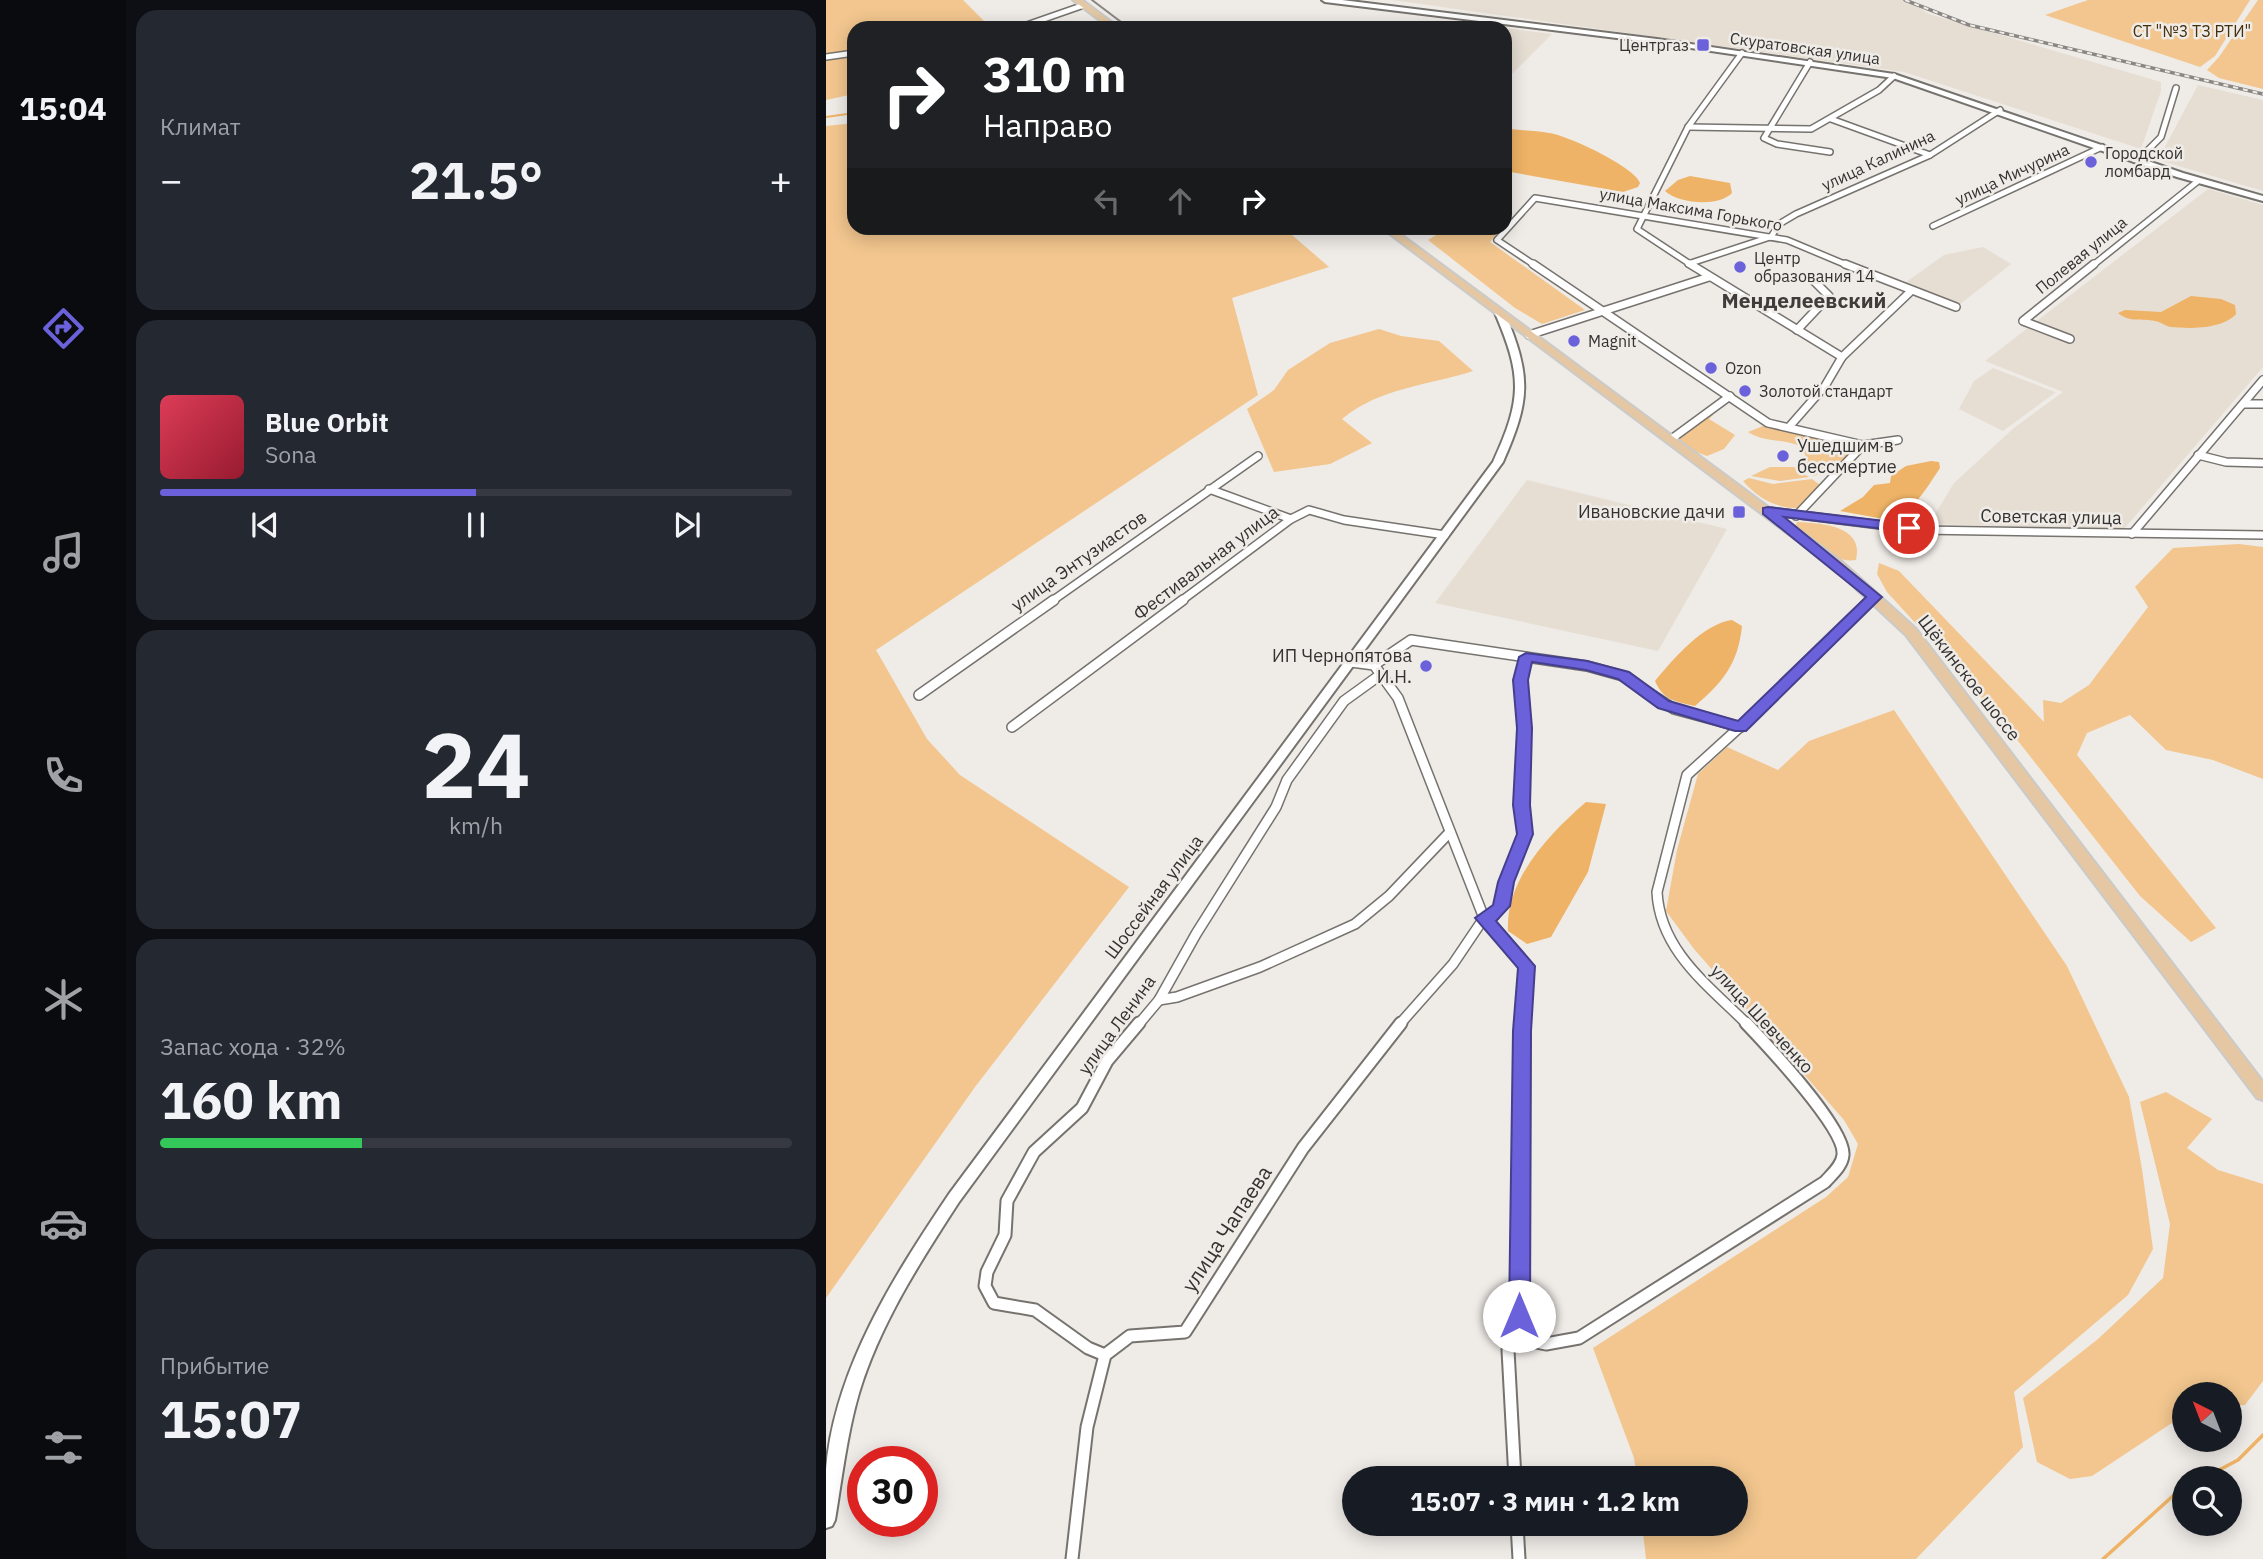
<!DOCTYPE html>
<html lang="ru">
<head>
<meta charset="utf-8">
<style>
  body { margin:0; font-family:"IBM Plex Sans",sans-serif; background:#242831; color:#f1f3f6; height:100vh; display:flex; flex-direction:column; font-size:26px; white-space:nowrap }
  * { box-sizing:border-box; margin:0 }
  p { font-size:23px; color:#9ea1a6 }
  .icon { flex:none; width:38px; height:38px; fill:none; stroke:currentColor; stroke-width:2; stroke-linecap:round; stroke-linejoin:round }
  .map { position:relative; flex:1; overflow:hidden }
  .details { display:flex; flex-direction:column; gap:10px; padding:10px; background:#0d0f14; width:700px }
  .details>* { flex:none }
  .top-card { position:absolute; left:21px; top:21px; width:665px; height:214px; border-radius:21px; box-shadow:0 4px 18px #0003; background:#202124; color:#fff; overflow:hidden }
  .needle { width:46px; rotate:318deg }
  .controls { position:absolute; left:1346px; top:1382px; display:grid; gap:14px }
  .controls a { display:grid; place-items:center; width:70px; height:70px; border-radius:50%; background:#171b24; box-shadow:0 4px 18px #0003; font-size:35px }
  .speed { position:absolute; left:21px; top:1446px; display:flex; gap:14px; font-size:35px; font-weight:700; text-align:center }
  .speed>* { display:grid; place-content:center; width:91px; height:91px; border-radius:50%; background:#171b24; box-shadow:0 4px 18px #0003; line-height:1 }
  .speed .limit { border:10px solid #d22; background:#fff; color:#111 }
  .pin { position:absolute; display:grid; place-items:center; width:60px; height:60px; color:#fff; margin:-30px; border:4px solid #fff; border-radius:50%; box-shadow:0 2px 7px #0007 }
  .me { position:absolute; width:77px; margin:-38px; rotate:0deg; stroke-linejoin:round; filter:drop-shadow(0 0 5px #0008) }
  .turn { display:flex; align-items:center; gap:24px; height:147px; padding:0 21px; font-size:32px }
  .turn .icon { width:91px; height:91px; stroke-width:2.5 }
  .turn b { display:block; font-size:49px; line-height:60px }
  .lanes { display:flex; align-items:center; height:66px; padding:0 21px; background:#0003; justify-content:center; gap:35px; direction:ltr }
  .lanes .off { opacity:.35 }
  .big { font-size:52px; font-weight:800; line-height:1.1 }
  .details .widget { flex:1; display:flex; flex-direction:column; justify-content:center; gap:10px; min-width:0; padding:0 24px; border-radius:21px; background:#242831 }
  .details .dial { align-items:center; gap:0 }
  .dial b { font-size:91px; line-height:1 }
  .song { display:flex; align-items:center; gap:21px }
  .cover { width:84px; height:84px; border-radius:10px; background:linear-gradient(135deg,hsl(350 70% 55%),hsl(350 70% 35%)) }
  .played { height:7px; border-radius:4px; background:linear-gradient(90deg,#6a61db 50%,#363941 50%) }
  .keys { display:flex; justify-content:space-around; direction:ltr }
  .heat { display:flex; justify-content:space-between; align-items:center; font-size:38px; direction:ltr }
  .charge { height:10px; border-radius:5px; background:linear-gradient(90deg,#34c759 32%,#363941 0) }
  .trip { position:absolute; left:516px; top:1466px; width:406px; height:70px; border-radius:35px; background:#171b24; box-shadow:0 4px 18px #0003; font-weight:800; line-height:70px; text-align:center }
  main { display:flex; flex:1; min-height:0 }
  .tabs { display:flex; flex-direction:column; width:126px; justify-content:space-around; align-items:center; background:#090b0e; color:#9ea1a6 }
  .tabs .icon { width:49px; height:49px }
  .tabs .on { color:#6a61db }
  .tabs b { font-size:32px; color:#f1f3f6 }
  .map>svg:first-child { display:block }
  .built { fill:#e6ded3 }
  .green { fill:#f2c68e }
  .water { fill:#eeb366 }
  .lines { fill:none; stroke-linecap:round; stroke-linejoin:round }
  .stream-far1 { stroke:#eeb366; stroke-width:2 }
  .stream { stroke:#eeb366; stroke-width:3.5 }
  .street-far3-casing { stroke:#76736f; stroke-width:8 }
  .street-far2-casing { stroke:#76736f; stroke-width:10 }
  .street-far1-casing { stroke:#76736f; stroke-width:12 }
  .street-casing { stroke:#76736f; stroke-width:15 }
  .secondary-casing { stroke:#76736f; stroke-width:4 }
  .primary-casing { stroke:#cacac9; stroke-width:4 }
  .street-far3 { stroke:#fff; stroke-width:5 }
  .street-far2 { stroke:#fff; stroke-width:7 }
  .street-far1 { stroke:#fff; stroke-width:9 }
  .street { stroke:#fff; stroke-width:11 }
  .secondary { fill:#fff; fill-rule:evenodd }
  .primary { fill:#e5c8a3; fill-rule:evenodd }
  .tram { stroke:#898683; stroke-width:2 }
  .rail-casing { stroke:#898683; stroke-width:3.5 }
  .rail { stroke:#efebe7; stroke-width:2; stroke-dasharray:5; stroke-linecap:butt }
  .route { fill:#6a61db; stroke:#453f8e; stroke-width:2 }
  .poi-dot { fill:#6a61db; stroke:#efebe7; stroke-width:2.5 }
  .labels { text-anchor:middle; stroke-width:5; stroke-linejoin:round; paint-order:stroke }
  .far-park-label { font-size:16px; fill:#452e0b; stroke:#efebe7 }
  .far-poi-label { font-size:16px; fill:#343331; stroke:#efebe7; text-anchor:start }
  .far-street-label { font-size:16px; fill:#343331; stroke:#efebe7 }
  .poi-label { font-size:18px; fill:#343331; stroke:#efebe7; text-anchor:end }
  .street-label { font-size:18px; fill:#343331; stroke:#efebe7 }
  .far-district-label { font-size:21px; font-weight:bold; fill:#3f3c39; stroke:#efebe7 }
  .near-street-label { font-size:21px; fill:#343331; stroke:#efebe7 }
</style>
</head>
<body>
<main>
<nav class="tabs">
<b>15:04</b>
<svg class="icon on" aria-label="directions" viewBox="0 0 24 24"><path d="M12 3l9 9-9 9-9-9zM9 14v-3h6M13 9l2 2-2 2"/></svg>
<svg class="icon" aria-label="music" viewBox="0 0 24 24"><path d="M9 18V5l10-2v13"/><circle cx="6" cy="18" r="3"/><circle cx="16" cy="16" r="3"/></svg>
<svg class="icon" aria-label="phone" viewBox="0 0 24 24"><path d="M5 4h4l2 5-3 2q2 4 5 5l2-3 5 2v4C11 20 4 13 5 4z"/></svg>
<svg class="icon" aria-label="climate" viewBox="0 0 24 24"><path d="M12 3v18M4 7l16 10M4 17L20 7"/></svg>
<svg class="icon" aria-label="car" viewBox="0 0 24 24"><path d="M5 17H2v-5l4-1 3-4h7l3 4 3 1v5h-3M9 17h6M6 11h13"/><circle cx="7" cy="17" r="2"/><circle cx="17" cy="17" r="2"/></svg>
<svg class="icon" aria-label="filters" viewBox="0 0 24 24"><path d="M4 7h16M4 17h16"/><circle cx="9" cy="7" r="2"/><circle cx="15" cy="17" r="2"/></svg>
</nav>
<section class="details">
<div class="widget"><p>Климат</p>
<div class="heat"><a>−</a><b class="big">21.5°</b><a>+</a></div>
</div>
<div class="widget">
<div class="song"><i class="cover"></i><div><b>Blue Orbit</b><p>Sona</p></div></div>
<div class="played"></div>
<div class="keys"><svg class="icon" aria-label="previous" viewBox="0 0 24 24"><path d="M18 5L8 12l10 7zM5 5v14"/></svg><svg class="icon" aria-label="pause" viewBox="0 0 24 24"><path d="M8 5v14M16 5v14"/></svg><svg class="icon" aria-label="next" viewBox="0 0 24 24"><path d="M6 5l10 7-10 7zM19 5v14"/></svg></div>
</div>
<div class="widget dial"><b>24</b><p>km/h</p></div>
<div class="widget"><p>Запас хода · 32%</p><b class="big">160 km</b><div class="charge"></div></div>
<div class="widget"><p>Прибытие</p><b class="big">15:07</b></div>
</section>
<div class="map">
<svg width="1437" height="1559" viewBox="0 0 1437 1559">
  <rect width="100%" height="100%" fill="#efebe7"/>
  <g class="built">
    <polygon points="566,0 1080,0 1103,14 1335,82 1335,91 1315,149 1078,72"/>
    <polygon points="664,26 726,34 687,73 679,74 679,28 661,28"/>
    <polygon points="1372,85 1437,100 1437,191 1332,160"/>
    <polygon points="1382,189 1437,205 1437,367 1298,529 1103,524 1128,483 1189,427 1237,392 1159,361"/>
    <polygon points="1157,247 1185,264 1133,305 1076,285 1118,255"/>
    <polygon points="1167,368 1229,392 1230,392 1177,431 1133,409 1148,381"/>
    <polygon points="701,480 901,529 832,651 609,603"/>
  </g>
  <g class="green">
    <polygon points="0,0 137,0 165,28 28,28 28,51 0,55"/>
    <polygon points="1262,0 1424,0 1389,56 1374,67 1219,15"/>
    <polygon points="1432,0 1437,0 1437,89 1393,78 1381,70 1393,57"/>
    <polygon points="28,54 28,94 0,100 0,58"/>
    <polygon points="28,123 28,228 458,228 503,267 406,298 432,395 50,650 101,739 134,775 303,887 149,1087 0,1298 0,126"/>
    <polygon points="621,228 657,228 672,232 664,242 759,310 716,324 689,308 602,240"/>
    <path d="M553,329L575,336L613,341L647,371C601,386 555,387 516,419L546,443L504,464L448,472L421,409L448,390L462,370L504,343Z"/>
    <polygon points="882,414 887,415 883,419 909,435 898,449 881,456 862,449 853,438 855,433"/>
    <path d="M942,424L1034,445L1020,460L988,476L973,466L981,458L974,446C956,438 939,443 922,432Z"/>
    <polygon points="944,467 968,467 983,477 954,481 925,476"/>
    <path d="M923,478L947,484L986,479L994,485L972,508C949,508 932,498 917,481Z"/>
    <path d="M971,522C993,523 1039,525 1030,560C1006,564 986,541 969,527Z"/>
    <polygon points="1413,544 1437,547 1437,779 1387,760 1340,750 1304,715 1261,733 1251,755 1390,928 1365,942 1314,896 1192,741 1136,674 1061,592 1051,574 1053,563 1073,571 1218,722 1217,700 1235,703 1263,685 1322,607 1309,587 1347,548"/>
    <polygon points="1068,710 1241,966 1303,1097 1316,1169 1327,1249 1302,1295 1188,1392 1197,1447 1090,1559 820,1559 816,1524 910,1524 910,1479 811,1479 808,1458 767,1348 1000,1197 1022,1177 1032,1144 1018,1120 868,949 840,911 851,850 872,774 901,747 952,770 983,741"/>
    <polygon points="1340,1092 1386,1119 1361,1148 1392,1170 1437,1184 1437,1381 1419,1405 1404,1406 1404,1395 1358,1395 1358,1415 1266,1476 1244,1479 1211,1462 1197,1398 1272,1339 1337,1278 1344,1224 1314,1102"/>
  </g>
  <g class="water">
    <path d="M679,128C694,131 709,130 723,133C741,135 809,167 814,183L812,187L797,192L679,171Z"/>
    <path d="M864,176L904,183L906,193C893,207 853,204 839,191L852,180Z"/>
    <path d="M1365,296L1395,299L1409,305L1410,314C1397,329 1364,329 1345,327C1339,326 1335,322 1329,321C1316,318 1304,323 1292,313L1299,310L1335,312Z"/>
    <path d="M1105,461L1113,462L1114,468C1101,487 1086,515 1063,520L1014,511L1037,497L1048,485L1064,483L1065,476L1080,466Z"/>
    <path d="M906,620L916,626C912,664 897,682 869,706C850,702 837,700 829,681C848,658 877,624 906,620Z"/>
    <path d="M760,802L780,804L762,872L725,937L701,944L682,931C679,880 723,834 760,802Z"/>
  </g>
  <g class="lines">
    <polyline class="stream-far1" points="0,117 28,113"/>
    <g class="stream">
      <polyline points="1376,1479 1412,1460 1437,1435"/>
      <polyline points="1277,1559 1358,1486"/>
    </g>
    <g class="street-far3-casing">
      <g id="street-far3">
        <polyline points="192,28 258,5"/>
        <polyline points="0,57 28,53"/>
        <polyline points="984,62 938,138 951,144 1004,152"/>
        <polyline points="1005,119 1104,155"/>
        <polyline points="862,127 985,129 1053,90 1068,76"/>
        <polyline points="1312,160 1335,137 1350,88"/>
        <polyline points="1107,226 1276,147"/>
        <polyline points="945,237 953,224 970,214 1104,155 1174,110"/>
        <polyline points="862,264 944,237"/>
        <polyline points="710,266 671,240 709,198 961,240 1023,266"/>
        <polyline points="867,266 811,229 862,127 916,53"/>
        <polyline points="1266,266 1372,181"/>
      </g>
    </g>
    <g class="street-far2-casing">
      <g id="street-far2">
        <polyline points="707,264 942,423 1037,445 1072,440"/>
        <polyline points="864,264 1016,357 999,386 963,427"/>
        <polyline points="1019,264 1130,307"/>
        <polyline points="971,330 1003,296 984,277"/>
        <polyline points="703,335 883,277"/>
        <polyline points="1244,339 1197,321 1268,264"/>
        <polyline points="1016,357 1084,292"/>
        <polyline points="1419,404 1437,404"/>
        <polyline points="844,440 904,396"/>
        <polyline points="1372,455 1400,462 1437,463"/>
        <polyline points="383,489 465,519"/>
        <polyline points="942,511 1094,530 1437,535"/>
        <polyline points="970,516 1037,445"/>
        <polyline points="1306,534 1437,380"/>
        <polyline points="226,601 432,456"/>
        <polyline points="355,601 465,519 483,510 518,520 619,535"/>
        <polyline points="1044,601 1048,597"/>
      </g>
    </g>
    <g class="street-far1-casing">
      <g id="street-far1">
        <polyline points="525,662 548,665 572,698 658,918 701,966 696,1025"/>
        <polyline points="548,665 585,640 761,666 797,676 848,709 915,727"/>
        <polyline points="93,695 228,600"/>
        <polyline points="186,727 357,600"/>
        <polyline points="658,918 668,916 675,906 680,882 699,834 695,805 698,728 695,680 700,657"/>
        <polyline points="333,1000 351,997 434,967 529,924 563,896 624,832"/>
        <polyline points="312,1025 333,1000 370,934 450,807 461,780 518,701 554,675"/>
        <polyline points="573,1025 627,964 658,918"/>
        <path d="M922,1025C883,986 834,951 831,892L861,775L948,696L1045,600"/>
      </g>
    </g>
    <g class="street-casing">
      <g id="street">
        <path d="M686,1337L720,1344L753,1338L999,1182C1006,1174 1016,1166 1017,1155C1020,1129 940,1044 920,1023"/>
        <polyline points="279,1355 262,1348 209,1310 168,1303 159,1286 161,1272 179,1235 181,1201 208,1152 256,1108 281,1061 313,1023"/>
        <polyline points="689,1479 682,1350 693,1316 697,1023"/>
        <polyline points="691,1524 693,1559"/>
        <polyline points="246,1559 261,1427 279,1355 304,1336 359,1332 477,1148 575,1023"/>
      </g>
    </g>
    <g class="secondary-casing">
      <g id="secondary">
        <polygon points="496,0 516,0 831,39 1068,74 1357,173 1437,196 1437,201 1351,177 1067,78 831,43 499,2"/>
        <path d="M674,310L679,313C705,376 705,399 677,462L133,1202C94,1262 54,1324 33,1393C21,1434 16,1478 9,1520L6,1526L0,1528C0,1509 0,1488 0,1469C9,1368 68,1276 123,1194L667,462C696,399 696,376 669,313Z"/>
      </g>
    </g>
    <g class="primary-casing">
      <g id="primary">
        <polygon points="247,0 256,0 293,28 284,28"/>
        <polygon points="556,228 566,228 1016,562 1090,629 1437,1082 1437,1100 1431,1098 1080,635 1008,568"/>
      </g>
    </g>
    <use href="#street-far3" class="street-far3"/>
    <use href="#street-far2" class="street-far2"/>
    <use href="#street-far1" class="street-far1"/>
    <use href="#street" class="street"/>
    <use href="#secondary" class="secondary"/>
    <use href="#primary" class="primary"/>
    <polyline class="tram" points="266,0 303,28"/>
    <g class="rail-casing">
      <polyline id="rail" points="1079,0 1143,25 1437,94"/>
    </g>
    <use href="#rail" class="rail"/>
  </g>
  <polygon class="route" points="942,507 1083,524 1090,528 1083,532 958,517 1056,597 920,731 909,731 832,708 792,679 760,670 706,662 702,680 706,728 704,805 707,834 688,882 684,906 670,921 709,966 705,1031 704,1316 701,1322 693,1325 686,1322 683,1316 687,1031 692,968 649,918 667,905 672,882 691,834 687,805 691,728 687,680 693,657 700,653 761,661 803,672 843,701 912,721 1040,597 937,514 937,508"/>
  <g class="poi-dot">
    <rect x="870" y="38" width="14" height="14" rx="3.5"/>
    <circle cx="1265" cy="162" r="7"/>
    <circle cx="914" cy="267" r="7"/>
    <circle cx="748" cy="341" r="7"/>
    <circle cx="885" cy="368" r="7"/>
    <circle cx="919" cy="391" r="7"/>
    <circle cx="957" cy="456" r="7"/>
    <rect x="906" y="505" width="14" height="14" rx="3.5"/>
    <circle cx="600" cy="666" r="7"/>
  </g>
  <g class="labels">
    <g class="far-park-label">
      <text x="1366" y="37">СТ "№3 ТЗ РТИ"</text>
    </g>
    <g class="far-poi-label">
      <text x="863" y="51" text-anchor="end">Центргаз</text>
      <text x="1279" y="159">Городской<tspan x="1279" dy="18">ломбард</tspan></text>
      <text x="928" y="264">Центр<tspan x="928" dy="18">образования 14</tspan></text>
      <text x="762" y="347">Magnit</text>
      <text x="899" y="374">Ozon</text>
      <text x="933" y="397">Золотой стандарт</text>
    </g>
    <g class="far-street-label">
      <text transform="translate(979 48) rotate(8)" y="6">Скуратовская улица</text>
      <text transform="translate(1052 160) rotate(-25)" y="6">улица Калинина</text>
      <text transform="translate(1186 174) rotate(-25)" y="6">улица Мичурина</text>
      <text transform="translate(865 209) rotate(10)" y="6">улица Максима Горького</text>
      <text transform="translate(1255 255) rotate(-39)" y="6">Полевая улица</text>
    </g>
    <g class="poi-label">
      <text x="971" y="452" text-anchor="start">Ушедшим в<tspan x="971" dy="21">бессмертие</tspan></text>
      <text x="899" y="518">Ивановские дачи</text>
      <text x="586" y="662">ИП Чернопятова<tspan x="586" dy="21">И.Н.</tspan></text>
    </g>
    <g class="street-label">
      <text transform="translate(1225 517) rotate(1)" y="6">Советская улица</text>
      <text transform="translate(253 561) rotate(-35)" y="6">улица Энтузиастов</text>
      <text transform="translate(380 563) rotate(-37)" y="6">Фестивальная улица</text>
      <text transform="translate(1143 678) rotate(52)" y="6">Щёкинское шоссе</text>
      <text transform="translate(328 897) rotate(-53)" y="6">Шоссейная улица</text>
      <text transform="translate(936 1019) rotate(47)" y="6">улица Шевченко</text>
      <text transform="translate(291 1025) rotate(-54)" y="6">улица Ленина</text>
    </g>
    <g class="far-district-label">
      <text x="978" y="308">Менделеевский</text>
    </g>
    <g class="near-street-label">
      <text transform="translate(401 1229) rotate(-57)" y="7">улица Чапаева</text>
    </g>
  </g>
</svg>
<div class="controls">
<a><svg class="needle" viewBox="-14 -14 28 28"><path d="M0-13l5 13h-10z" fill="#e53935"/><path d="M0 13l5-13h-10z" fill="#9ea1a6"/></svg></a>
<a><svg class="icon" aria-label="search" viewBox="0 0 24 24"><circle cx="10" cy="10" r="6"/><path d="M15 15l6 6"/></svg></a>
</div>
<div class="speed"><div class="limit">30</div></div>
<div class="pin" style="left:1083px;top:528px;background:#d93025"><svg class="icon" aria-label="arrive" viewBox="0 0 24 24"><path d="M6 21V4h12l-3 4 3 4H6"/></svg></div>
<svg class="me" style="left:693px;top:1316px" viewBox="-20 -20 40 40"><circle r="19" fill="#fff"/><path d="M0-13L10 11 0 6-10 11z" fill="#6a61db"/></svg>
<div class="trip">15:07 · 3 мин · 1.2 km</div>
<div class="top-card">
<div class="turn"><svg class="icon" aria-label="right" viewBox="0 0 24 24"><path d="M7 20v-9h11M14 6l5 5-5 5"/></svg><div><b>310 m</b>Направо</div></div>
<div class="lanes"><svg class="icon off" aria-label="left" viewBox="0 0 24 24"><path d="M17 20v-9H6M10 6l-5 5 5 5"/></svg><svg class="icon off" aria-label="ahead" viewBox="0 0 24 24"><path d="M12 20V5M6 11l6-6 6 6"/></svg><svg class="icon" aria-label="right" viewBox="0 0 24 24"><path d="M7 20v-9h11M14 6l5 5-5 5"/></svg></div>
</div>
</div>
</main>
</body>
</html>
